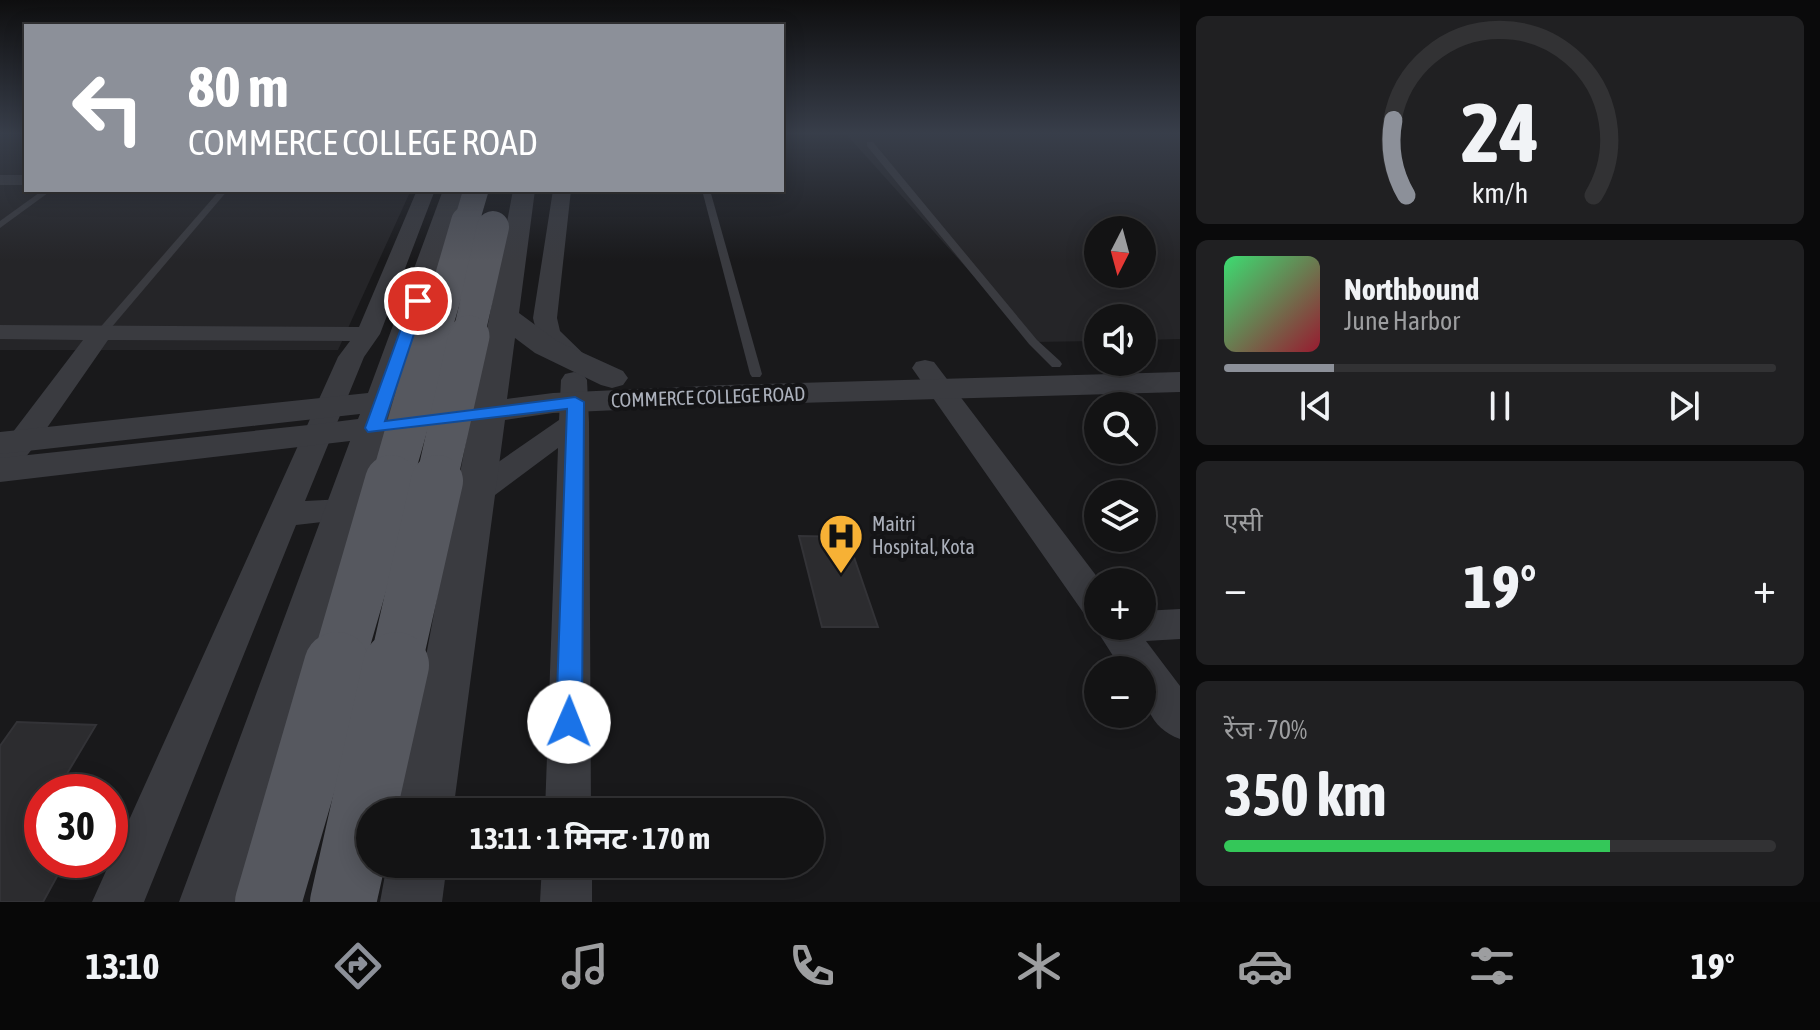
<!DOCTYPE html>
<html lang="hi">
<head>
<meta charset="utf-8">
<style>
  body { margin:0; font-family:"Asap Condensed","Noto Sans Devanagari",sans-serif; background:#202022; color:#f1f3f6; height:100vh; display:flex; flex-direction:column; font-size:30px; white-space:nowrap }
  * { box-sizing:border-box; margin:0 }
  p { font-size:26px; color:#9d9ea0 }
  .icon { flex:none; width:44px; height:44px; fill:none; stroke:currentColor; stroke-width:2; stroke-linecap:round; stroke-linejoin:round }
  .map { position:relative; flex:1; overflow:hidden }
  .drawer { display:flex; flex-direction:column; gap:16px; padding:16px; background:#0a0a0b; width:640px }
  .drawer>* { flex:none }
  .top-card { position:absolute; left:24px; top:24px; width:760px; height:168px; border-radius:0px; box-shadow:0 4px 20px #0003,0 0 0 2px #323234; background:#8c9099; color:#fff; overflow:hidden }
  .needle { width:52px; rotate:186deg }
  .controls { position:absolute; left:1084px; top:216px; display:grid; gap:16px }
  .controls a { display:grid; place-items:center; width:72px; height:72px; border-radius:50%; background:#131314; box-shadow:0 4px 20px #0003,0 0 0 2px #323234; font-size:40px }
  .speed { position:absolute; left:24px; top:774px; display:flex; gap:16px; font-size:40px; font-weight:700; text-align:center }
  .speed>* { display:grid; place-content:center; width:104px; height:104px; border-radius:50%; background:#131314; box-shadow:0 4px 20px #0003,0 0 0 2px #323234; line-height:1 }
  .speed .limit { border:12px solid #d22; background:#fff; color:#111 }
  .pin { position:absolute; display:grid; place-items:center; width:68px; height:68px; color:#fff; margin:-34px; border:4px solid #fff; border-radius:50%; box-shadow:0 2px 8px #0007 }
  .me { position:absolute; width:88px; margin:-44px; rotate:1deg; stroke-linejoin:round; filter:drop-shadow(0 0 6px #0008) }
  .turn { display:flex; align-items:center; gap:28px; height:168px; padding:0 32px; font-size:36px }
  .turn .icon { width:104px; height:104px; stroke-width:2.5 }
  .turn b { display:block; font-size:56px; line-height:68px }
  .big { font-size:60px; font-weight:700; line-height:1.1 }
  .drawer .card { flex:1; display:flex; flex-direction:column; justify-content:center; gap:12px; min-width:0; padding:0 28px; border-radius:12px; background:#202022 }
  .drawer .dial { align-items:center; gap:0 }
  .dial svg { height:208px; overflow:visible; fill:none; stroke:#323234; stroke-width:7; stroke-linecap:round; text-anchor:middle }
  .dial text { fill:#f1f3f6; stroke:none }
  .song { display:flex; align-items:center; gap:24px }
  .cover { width:96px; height:96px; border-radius:12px; background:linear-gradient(135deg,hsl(140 70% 55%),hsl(350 70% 35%)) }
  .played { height:8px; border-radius:4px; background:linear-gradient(90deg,#8c9099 20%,#323234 20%) }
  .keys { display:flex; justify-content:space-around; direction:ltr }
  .heat { display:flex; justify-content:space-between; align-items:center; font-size:44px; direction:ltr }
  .charge { height:12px; border-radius:6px; background:linear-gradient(90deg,#34c759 70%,#323234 0) }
  .trip { position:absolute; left:356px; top:798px; width:468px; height:80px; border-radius:40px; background:#131314; box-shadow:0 4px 20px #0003,0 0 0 2px #323234; font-weight:700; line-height:80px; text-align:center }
  .tabs { display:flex; height:128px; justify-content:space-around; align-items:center; background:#080808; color:#9d9ea0 }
  .tabs .icon { width:56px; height:56px }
  .tabs .selected { color:#8c9099 }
  .tabs b { font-size:36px; color:#f1f3f6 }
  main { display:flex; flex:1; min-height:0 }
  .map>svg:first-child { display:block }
  .built { fill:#252528; fill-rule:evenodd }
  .building { fill:#2c2c2f; stroke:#333337; stroke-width:2 }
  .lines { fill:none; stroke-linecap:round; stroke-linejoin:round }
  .service { fill:#3a3b40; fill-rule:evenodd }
  .minor { fill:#3a3b40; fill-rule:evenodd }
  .tertiary { fill:#3a3b40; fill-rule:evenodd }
  .primary-bridge-far4 { stroke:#56585f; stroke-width:25 }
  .primary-bridge-far3 { stroke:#56585f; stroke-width:32 }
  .primary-bridge-far2 { stroke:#56585f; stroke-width:41 }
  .primary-bridge-far1 { stroke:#56585f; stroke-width:52 }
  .primary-bridge { stroke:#56585f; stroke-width:66 }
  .route { fill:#1a73e8; stroke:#114b97; stroke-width:2 }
  .labels { text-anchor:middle; stroke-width:8; stroke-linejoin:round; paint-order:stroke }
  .street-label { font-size:20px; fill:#abb0bb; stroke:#141416 }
  .poi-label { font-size:20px; fill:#abb0bb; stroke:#141416; text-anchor:start }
</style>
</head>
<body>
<main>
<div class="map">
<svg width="1180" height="902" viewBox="0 0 1180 902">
  <rect width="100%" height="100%" fill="#19191b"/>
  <g class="built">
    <polygon points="0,134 26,134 26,190 411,190 338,350 0,350"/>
    <path d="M846,134H1180V339L1142,340V318H1098V341L1033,342ZM1098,230H1142V274H1098Z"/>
  </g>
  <g class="building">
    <polygon points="799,536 847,537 878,627 822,627"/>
    <polygon points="17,722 96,725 56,792 42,792 42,860 66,860 43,902 0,902 0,746"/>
  </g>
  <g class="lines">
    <g class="service">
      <polygon points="867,142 873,142 1037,340 1060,361 1062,364 1060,367 1052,367 1029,344 867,146"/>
      <polygon points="43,190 52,190 0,228 0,221"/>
      <polygon points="220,190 228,190 105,335 97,335 97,331"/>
      <polygon points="702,190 710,190 762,374 760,377 752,377 750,374"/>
    </g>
    <g class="minor">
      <rect x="0" y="175" width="26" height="10"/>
      <polygon points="417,190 435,190 380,334 364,357 305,501 345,499 357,502 361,510 357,518 296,525 144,902 92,902 338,357 350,341 108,340 33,448 11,475 0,478 0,449 83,340 0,339 0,325 359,327"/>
      <path d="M553,190H571L557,318L560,331L594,364L590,369C565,376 537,341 533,318Z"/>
      <path d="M925,360L934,362L1101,582H1098V626H1142V611L1180,609V639L1146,641L1180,686V739C1149,728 1142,700 1142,670H1122L1094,626L1097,619L1085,615L912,368L916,362Z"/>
      <polygon points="574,372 583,374 587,380 589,422 591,812 545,812 558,448 487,501 476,504 465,501 460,493 465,485 559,420 561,380 565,374"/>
      <polygon points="542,864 592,864 592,902 540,902"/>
    </g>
    <g class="tertiary">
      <polygon points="443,190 465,190 402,390 436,386 448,389 452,396 448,403 395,410 394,414 473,404 513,190 535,190 519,313 557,341 623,371 628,378 623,385 612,388 601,385 535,353 515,338 507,399 553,393 726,385 1180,372 1180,392 726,405 553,413 505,420 453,812 397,812 469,425 387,436 241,902 179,902 350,441 0,482 0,458 318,424 358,419 360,414 0,454 0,432 368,393"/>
      <polygon points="387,864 447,864 442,902 380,902"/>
    </g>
    <polyline class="primary-bridge-far4" points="466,224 476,190"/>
    <g class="primary-bridge-far3">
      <polyline points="433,338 467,222"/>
      <polyline points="468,338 493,227"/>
    </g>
    <g class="primary-bridge-far2">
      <polyline points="391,483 433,336"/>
      <polyline points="436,483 469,336"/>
    </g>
    <g class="primary-bridge-far1">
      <polyline points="337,667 391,481"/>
      <polyline points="395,667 437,481"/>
    </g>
    <g class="primary-bridge">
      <polyline points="268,902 337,665"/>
      <polyline points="343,902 396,665"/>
    </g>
  </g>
  <linearGradient id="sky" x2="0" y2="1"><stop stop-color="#0e0e0f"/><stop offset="0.51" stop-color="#383e4a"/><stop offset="1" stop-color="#383e4a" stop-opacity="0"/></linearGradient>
  <rect width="1180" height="261" fill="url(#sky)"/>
  <polygon class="route" points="418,297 425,301 385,421 575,397 584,402 582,722 579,730 569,734 560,730 556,722 567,409 368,432 365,428 411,301"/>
  <defs>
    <g id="hospital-pin" transform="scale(2.3)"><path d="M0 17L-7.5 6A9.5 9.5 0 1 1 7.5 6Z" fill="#f7b135" stroke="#141416"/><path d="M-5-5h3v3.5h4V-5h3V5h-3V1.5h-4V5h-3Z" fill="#111"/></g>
  </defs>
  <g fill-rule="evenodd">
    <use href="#hospital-pin" x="841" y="536"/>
  </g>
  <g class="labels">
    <g class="street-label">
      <text transform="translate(708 397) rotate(-2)" y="7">COMMERCE COLLEGE ROAD</text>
    </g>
    <g class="poi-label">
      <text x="872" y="531">Maitri<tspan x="872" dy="23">Hospital, Kota</tspan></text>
    </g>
  </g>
</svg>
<div class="controls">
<a><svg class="needle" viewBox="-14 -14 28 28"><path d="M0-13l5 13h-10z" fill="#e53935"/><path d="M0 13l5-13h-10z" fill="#9d9ea0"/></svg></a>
<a><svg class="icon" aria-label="sound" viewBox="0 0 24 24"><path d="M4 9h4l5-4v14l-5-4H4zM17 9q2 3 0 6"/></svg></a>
<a><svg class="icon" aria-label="search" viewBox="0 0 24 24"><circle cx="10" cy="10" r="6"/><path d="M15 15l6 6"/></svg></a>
<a><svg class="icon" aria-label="layers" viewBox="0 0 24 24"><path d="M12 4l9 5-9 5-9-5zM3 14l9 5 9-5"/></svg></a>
<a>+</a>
<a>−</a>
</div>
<div class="speed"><div class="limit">30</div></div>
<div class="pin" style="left:418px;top:301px;background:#d93025"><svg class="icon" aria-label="arrive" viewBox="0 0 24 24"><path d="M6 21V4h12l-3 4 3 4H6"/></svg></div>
<svg class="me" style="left:569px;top:722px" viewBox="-20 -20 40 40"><circle r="19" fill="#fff"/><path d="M0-13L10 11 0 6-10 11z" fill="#1a73e8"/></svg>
<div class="trip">13:11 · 1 मिनट · 170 m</div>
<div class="top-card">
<div class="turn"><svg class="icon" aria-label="left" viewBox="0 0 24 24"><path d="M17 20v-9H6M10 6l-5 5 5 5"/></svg><div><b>80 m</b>COMMERCE COLLEGE ROAD</div></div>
</div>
</div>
<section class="drawer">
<div class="card dial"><svg viewBox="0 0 100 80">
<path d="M14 69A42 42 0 1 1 86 69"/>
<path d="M14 69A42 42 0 0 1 9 40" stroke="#8c9099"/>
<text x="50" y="56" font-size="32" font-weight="700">24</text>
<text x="50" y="72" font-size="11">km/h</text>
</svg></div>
<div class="card">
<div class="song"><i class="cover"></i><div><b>Northbound</b><p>June Harbor</p></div></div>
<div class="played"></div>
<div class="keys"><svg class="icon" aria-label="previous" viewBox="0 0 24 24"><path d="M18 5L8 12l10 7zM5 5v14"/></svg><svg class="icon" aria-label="pause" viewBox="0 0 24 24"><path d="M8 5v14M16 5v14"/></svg><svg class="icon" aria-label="next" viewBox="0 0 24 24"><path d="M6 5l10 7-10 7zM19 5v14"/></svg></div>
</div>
<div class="card"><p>एसी</p>
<div class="heat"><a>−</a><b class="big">19°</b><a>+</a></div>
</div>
<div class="card"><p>रेंज · 70%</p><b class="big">350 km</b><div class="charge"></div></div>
</section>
</main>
<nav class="tabs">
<b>13:10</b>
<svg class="icon selected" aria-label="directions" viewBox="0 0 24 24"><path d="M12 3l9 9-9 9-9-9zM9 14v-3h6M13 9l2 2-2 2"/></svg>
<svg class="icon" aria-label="music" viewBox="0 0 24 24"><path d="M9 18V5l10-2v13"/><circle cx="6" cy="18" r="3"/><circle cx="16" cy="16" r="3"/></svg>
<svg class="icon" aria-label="phone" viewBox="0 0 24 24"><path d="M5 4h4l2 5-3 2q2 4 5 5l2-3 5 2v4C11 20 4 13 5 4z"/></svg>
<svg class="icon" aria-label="climate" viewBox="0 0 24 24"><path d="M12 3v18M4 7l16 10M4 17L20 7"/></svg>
<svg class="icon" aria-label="car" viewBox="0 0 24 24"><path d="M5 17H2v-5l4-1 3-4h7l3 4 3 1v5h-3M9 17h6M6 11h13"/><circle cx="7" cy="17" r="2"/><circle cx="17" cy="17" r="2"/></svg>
<svg class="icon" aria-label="filters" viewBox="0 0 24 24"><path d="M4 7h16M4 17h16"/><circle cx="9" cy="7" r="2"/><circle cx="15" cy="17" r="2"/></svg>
<b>19°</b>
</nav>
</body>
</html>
